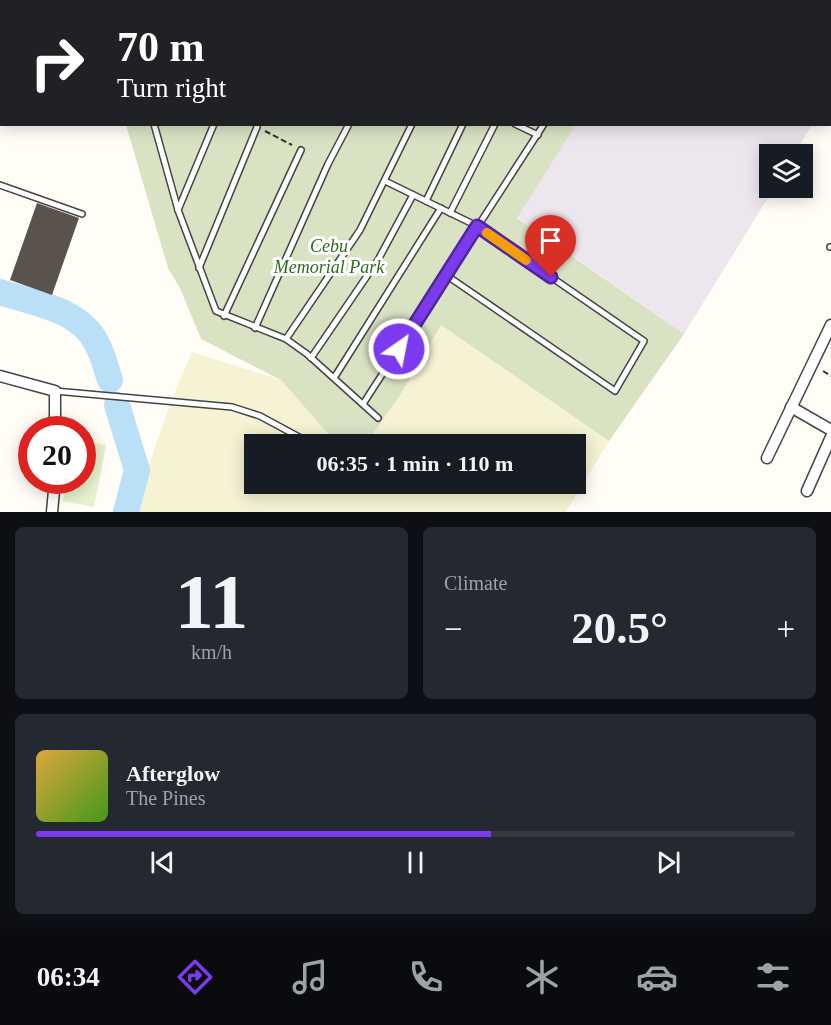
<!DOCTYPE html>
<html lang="en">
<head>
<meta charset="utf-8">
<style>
  body { margin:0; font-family:"Times New Roman",serif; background:#242831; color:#f1f3f6; height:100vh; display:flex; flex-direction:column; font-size:22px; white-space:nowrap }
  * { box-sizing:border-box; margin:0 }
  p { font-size:20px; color:#9ea1a6 }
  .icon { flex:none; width:33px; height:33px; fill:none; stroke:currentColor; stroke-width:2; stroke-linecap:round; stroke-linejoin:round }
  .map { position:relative; height:512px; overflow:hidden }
  .details { display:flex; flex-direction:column; gap:15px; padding:15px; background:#0d0f14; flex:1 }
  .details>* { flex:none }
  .banner { position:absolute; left:0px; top:0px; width:831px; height:126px; box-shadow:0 3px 15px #0003; background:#202124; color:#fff; overflow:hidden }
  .buttons { position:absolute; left:759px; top:144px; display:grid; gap:12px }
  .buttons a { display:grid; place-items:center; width:54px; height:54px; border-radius:0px; background:#171b24; box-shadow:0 3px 15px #0003; font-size:30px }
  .speed { position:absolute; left:18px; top:416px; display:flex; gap:12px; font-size:30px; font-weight:700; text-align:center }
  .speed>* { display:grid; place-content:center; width:78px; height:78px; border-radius:50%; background:#171b24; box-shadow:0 3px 15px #0003; line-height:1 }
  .speed .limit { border:9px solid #d22; background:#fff; color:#111 }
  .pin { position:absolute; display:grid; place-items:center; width:51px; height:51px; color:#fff; margin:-62px -26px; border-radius:50% 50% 50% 0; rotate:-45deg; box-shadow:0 0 6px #0007 }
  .pin .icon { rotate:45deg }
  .me { position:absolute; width:66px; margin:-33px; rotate:33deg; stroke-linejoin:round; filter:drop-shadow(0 0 4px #0008) }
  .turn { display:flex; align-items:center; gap:21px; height:126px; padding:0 18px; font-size:27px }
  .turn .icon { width:78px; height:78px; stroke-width:2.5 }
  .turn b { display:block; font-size:42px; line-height:51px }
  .big { font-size:45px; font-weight:700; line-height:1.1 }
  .details .tile { flex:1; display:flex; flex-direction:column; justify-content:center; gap:9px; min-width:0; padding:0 21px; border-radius:9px; background:#242831 }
  .details .dial { align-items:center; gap:0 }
  .dial b { font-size:78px; line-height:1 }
  .song { display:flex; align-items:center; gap:18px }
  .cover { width:72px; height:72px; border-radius:9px; background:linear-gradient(135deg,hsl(40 70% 55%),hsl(100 70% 35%)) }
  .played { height:6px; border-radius:3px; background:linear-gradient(90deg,#7c3aed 60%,#363941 60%) }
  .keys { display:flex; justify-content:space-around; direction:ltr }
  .heat { display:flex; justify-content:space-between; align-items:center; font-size:33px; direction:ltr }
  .details .tiles { flex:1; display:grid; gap:15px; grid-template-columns:1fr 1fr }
  .tile:last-child { grid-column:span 2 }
  .trip { position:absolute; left:244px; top:434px; width:342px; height:60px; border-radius:0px; background:#171b24; box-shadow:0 3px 15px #0003; font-weight:700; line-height:60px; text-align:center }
  .dock { display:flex; height:96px; justify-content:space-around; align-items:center; background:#090b0e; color:#9ea1a6 }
  .dock .icon { width:42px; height:42px }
  .dock .selected { color:#7c3aed }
  .dock b { font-size:27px; color:#f1f3f6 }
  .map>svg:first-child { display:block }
  .industrial { fill:#eee6ef }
  .farmland { fill:#f6f3d4 }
  .cemetery { fill:#d9e3c4 }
  .pitch { fill:#e6f2cf }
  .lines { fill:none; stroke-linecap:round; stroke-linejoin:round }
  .river { stroke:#b9e0f7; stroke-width:26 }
  .building { fill:#5a524d }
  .lane-casing { stroke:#444; stroke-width:8 }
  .street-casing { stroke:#444; stroke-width:13 }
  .path { stroke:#333; stroke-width:2; stroke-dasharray:6 3; stroke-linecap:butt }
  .lane { stroke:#fff; stroke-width:5 }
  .street { stroke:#fff; stroke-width:10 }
  .route-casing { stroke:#51269a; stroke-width:15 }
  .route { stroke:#7c3aed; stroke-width:10 }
  .slow { stroke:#f59e0b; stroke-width:10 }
  .labels { text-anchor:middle; stroke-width:6; stroke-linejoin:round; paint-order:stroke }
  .park-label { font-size:18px; font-style:italic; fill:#2f6b1f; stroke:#fff }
</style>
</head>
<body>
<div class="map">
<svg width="831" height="512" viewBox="0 0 831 512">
  <rect width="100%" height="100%" fill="#fffdf5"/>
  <polygon class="industrial" points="576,125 812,125 794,154 770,154 770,188 774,188 684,334 517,217"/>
  <polygon class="farmland" points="441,325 609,441 566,512 133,512 171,401 192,352 281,380 337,444 255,444 255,483 576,483 576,444 366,444 399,397"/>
  <g class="cemetery">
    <polygon points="0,0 635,0 2,2 1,30"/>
    <polygon points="126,125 576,125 517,218 684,334 609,441 441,325 399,397 366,444 337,444 281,380 201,339 180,288 168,268"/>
  </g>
  <polygon class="pitch" points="83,441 106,445 94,507 63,501 67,480 82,480"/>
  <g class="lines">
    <g class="river">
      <path d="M0,292C33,303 81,309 97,344C103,355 106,368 110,380"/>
      <polyline points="117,405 137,470 126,512"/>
    </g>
  </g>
  <polygon class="building" points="37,203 79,218 52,295 10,280"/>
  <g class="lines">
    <g class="lane-casing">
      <g id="lane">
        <polyline points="252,0 255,2"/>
        <polyline points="457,0 460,2"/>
        <polyline points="50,2 51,0"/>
        <polyline points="376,2 377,0"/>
        <polyline points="408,2 408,0"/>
        <polyline points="601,2 601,0"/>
        <polyline points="736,2 737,0"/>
        <polyline points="0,8 2,9"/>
        <polyline points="154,124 178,210 216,311 286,339 307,354 378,418"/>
        <polyline points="515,124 538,135"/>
        <polyline points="385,181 477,226 644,341 615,391 446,275"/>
        <polyline points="0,185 82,214"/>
        <polyline points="426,201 463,124"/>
        <polyline points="178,210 214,124"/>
        <polyline points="450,213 495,124"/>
        <polyline points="830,247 831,247"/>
        <polyline points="199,268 257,127"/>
        <polyline points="224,316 301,150"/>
        <polyline points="255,328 328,164 349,124"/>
        <polyline points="286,339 360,230 412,124"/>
        <polyline points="311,358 378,260 413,195"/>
        <polyline points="334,378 441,208"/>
        <polyline points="55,391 232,407 260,416 312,444"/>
        <polyline points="363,404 544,124"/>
      </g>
    </g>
    <g class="street-casing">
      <g id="street">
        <polyline points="636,2 637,0"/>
        <polyline points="0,376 55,391 55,429"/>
        <polyline points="791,407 831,430"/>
        <polyline points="767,458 831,325"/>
        <polyline points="807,491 831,437"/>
        <polyline points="52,512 55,480"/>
      </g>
    </g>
    <g class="path">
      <polyline points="104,2 105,0"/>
      <polyline points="157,2 158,0"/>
      <polyline points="210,2 211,0"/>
      <polyline points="265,131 292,145"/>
      <polyline points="823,371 831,376"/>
    </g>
    <use href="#lane" class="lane"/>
    <use href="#street" class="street"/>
  </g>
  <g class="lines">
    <g class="route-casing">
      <polyline id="route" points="399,349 477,226 551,277"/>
    </g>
    <use href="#route" class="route"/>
    <polyline class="slow" points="487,233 526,260"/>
  </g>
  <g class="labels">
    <g class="park-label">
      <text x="329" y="252">Cebu<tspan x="329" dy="21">Memorial Park</tspan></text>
    </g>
  </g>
</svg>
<div class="buttons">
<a><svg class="icon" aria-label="layers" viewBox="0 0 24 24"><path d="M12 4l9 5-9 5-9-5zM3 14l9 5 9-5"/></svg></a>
</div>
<div class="speed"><div class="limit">20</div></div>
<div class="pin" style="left:551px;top:277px;background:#d93025"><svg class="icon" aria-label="arrive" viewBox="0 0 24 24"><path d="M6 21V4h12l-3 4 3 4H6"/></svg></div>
<svg class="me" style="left:399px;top:349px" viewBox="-20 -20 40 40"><circle r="17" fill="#7c3aed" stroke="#fff" stroke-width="3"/><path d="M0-11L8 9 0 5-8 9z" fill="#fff"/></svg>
<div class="trip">06:35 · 1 min · 110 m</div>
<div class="banner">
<div class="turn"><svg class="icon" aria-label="right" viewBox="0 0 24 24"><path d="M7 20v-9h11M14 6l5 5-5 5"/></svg><div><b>70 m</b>Turn right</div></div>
</div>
</div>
<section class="details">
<div class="tiles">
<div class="tile dial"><b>11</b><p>km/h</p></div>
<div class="tile"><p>Climate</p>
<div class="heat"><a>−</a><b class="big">20.5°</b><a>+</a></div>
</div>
<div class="tile">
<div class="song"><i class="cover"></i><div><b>Afterglow</b><p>The Pines</p></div></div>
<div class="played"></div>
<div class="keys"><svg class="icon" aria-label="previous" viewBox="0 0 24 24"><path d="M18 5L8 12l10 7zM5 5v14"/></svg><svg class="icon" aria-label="pause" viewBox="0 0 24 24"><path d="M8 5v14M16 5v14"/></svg><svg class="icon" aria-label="next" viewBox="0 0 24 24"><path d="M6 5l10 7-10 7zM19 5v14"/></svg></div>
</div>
</div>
</section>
<nav class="dock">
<b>06:34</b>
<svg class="icon selected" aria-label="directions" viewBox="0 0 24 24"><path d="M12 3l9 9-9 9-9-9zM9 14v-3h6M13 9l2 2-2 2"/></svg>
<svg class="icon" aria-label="music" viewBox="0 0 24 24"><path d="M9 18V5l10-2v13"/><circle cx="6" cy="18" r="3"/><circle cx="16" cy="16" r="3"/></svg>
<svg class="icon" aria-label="phone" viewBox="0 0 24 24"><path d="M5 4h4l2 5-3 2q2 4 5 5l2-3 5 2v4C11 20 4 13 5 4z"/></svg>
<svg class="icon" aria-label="climate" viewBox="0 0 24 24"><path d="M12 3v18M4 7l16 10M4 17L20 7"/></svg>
<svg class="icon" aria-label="car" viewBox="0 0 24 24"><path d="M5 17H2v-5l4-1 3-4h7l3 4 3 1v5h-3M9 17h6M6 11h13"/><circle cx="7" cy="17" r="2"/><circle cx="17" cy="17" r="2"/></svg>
<svg class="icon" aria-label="filters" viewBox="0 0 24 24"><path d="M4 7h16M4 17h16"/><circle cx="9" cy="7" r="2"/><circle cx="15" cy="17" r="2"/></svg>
</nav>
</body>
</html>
